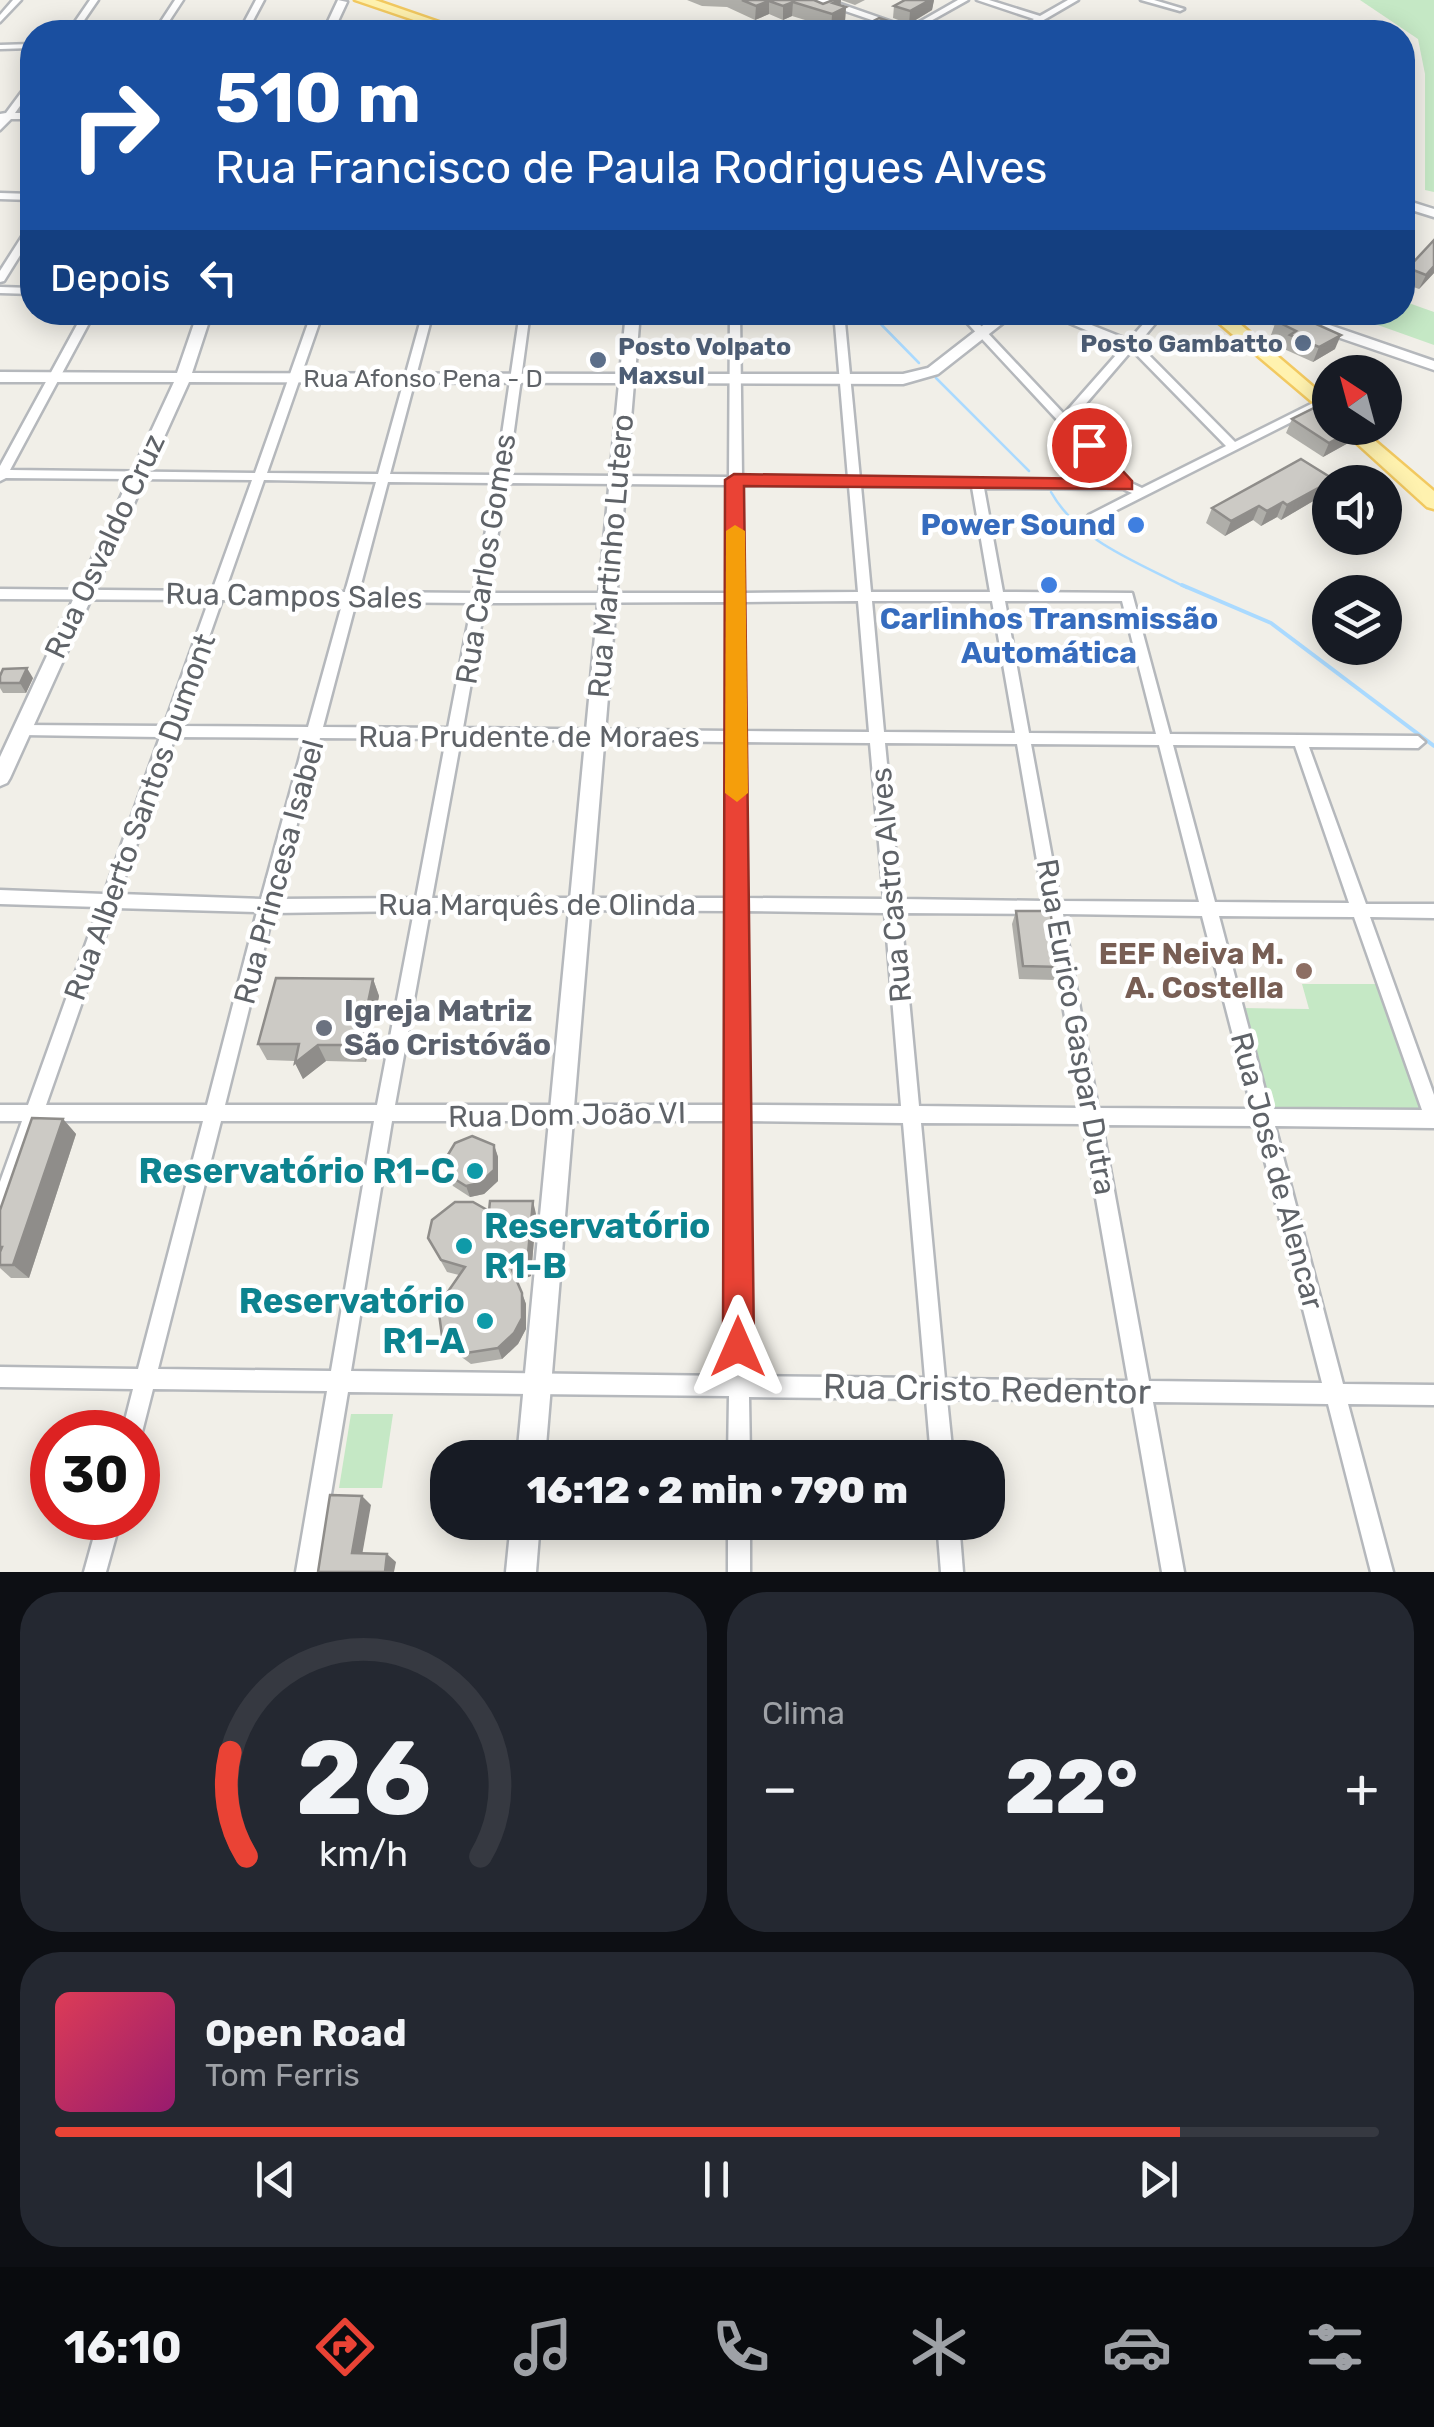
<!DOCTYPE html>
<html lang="pt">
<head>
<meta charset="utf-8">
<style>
  body { margin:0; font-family:Rubik,sans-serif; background:#242831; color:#f1f3f6; height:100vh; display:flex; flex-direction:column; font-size:38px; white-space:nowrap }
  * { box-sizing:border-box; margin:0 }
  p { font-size:32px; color:#9ea1a6 }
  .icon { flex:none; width:55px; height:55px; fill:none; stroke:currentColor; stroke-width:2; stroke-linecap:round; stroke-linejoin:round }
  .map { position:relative; height:1572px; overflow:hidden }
  .details { display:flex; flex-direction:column; gap:20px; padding:20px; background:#0d0f14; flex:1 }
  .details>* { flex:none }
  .banner { position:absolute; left:20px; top:20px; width:1395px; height:305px; border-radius:40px; box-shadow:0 5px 25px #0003; background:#1a4fa0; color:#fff; overflow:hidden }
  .needle { width:65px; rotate:324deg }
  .controls { position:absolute; left:1312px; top:355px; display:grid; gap:20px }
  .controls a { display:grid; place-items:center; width:90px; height:90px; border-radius:50%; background:#171b24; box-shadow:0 5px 25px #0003; font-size:50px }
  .speed { position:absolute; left:30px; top:1410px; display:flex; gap:20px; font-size:50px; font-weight:700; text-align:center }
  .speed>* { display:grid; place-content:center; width:130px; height:130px; border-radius:50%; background:#171b24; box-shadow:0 5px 25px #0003; line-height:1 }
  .speed .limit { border:15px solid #d22; background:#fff; color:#111 }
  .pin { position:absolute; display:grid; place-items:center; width:85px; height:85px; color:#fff; margin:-42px; border:5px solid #fff; border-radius:50%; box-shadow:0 2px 10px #0007 }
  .me { position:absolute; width:110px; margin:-55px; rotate:0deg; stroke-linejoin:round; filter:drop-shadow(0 0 8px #0008) }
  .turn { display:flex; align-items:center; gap:35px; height:210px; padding:0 30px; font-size:45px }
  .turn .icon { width:130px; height:130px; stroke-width:2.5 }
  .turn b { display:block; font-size:70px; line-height:85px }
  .then { display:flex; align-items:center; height:95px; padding:0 30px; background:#0003; gap:20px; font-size:38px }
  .big { font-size:75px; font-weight:800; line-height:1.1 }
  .details .widget { flex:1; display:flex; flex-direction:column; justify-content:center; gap:15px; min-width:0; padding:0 35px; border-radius:40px; background:#242831 }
  .details .dial { align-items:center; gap:0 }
  .dial svg { height:260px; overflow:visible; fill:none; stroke:#363941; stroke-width:7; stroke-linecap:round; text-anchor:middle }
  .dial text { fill:#f1f3f6; stroke:none }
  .song { display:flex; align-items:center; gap:30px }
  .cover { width:120px; height:120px; border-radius:15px; background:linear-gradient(135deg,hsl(350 70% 55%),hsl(320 70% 35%)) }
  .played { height:10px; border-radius:5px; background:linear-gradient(90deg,#ea4335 85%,#363941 85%) }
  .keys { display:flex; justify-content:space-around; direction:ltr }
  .heat { display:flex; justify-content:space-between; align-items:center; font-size:55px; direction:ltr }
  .details .tiles { flex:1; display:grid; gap:20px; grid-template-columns:1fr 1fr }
  .widget:last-child { grid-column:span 2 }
  .trip { position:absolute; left:430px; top:1440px; width:575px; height:100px; border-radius:40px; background:#171b24; box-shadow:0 5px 25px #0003; font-weight:800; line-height:100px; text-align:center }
  .dock { display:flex; height:160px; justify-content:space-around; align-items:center; background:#090b0e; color:#9ea1a6 }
  .dock .icon { width:70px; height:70px }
  .dock .current { color:#ea4335 }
  .dock b { font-size:45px; color:#f1f3f6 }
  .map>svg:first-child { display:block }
  .green { fill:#c5e8c5 }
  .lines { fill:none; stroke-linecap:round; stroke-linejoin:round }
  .stream-far1 { stroke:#aadaff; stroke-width:2.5 }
  .stream { stroke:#aadaff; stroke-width:4 }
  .minor-casing { stroke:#b5b8bc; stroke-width:5 }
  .tertiary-casing { stroke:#b5b8bc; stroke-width:5 }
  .primary-casing { stroke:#f2c960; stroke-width:5 }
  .minor { fill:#fff; fill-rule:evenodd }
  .tertiary { fill:#fff; fill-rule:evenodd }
  .primary { fill:#fff2af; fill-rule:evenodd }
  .wall { fill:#afaea9 }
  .shaded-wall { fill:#8f8d8a }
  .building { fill:#cccac5; stroke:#8f8d8a; stroke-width:2.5 }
  .route { fill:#ea4335; stroke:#982c22; stroke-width:2.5 }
  .slow { fill:#f59e0b }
  .service-dot { fill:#5c6f8a; stroke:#fff; stroke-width:4 }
  .shop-dot { fill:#3f7fe0; stroke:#fff; stroke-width:4 }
  .education-dot { fill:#8d6e63; stroke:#fff; stroke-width:4 }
  .worship-dot { fill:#6b7280; stroke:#fff; stroke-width:4 }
  .culture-dot { fill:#0f9aa8; stroke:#fff; stroke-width:4 }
  .labels { text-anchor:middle; stroke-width:9; stroke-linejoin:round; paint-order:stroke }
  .far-service-label { font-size:25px; font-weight:bold; fill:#4e5e75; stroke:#fff; text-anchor:end }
  .far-street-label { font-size:25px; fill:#5f6368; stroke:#fff }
  .shop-label { font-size:30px; font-weight:bold; fill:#366cbe; stroke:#fff; text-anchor:end }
  .street-label { font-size:30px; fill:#5f6368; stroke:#fff }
  .education-label { font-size:30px; font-weight:bold; fill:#785e54; stroke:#fff; text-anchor:end }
  .worship-label { font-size:30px; font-weight:bold; fill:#5b616d; stroke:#fff; text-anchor:start }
  .near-culture-label { font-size:35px; font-weight:bold; fill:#0d838f; stroke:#fff; text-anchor:end }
  .near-street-label { font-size:35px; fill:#5f6368; stroke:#fff }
</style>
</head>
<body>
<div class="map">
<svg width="1434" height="1572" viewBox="0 0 1434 1572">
  <rect width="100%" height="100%" fill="#f1efe8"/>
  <g class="green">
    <polygon points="1360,0 1434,0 1434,192 1425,190 1425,74 1418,39"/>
    <polygon points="1403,301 1434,312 1434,345 1347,314 1402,312"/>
    <polygon points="1302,984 1379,984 1424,1115 1271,1113 1243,1008 1309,1009"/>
    <polygon points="351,1414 393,1414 382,1488 339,1488"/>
  </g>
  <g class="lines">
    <g class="stream-far1">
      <polyline points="869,312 919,363"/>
      <polyline points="936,378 1029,471"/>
      <path d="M1051,492C1079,542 1138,562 1187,588"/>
    </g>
    <polyline class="stream" points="1182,585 1271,623 1434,746"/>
    <g class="minor-casing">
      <g id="minor">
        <polygon points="13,0 21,0 0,22 0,15"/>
        <polygon points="90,0 98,0 76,32 68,32"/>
        <polygon points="175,0 183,0 162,32 154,32"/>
        <polygon points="256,0 264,0 247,32 239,32"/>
        <polygon points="958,0 968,0 911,32 902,32"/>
        <polygon points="977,0 989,0 1040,16 1068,0 1078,0 1023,32 1014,32 1034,19"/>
        <polygon points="1141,0 1154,0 1184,9 1180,11"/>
        <polygon points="413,25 419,25 419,32 411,32"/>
        <polygon points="32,44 32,48 0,49 0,45"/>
        <polygon points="29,82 32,82 32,89 15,113 32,113 32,119 11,119 0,130 0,114 6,113"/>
        <polygon points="0,193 32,194 32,200 0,199"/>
        <polygon points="32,226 32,236 4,281 0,282 0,271 28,227"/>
        <polygon points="0,287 32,288 32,294 0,293"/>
        <path d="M84,312H95L10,470L255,473L312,312H323L267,473L378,474L423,312H433L390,474L496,475L520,312H530L508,475L729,477L730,312H740L742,477L848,478L834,312H844L860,479L1114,481L957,312H968L1064,414L1124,346L1043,312H1059L1129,340L1154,312H1165L1138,344L1235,442L1317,401H1325V405L1093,522L1087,518L1089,515L1132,493L1123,489L984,488L1003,592L1132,593L1170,734L1418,736L1425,742L1418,748L1309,747L1366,904H1434V918L1370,917L1434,1095V1128L1275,1126L1343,1384L1434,1385V1405L1348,1404L1393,1572H1371L1328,1404L1153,1402L1184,1572H1162L1132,1401L947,1399L953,1458H931L926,1399L749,1397L750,1458H728L729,1396L348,1392L318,1572H296L327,1391L153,1389L142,1432L138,1440V1432H122L133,1389L0,1387V1367L138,1369L203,1121H40L9,1208L7,1215L0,1217V1182L22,1121H0V1105H28L99,907L0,904V890L104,894L160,737L22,735L15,730L22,725L164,726L209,600L0,599V589L212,591L252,480L6,478L0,481V466ZM1132,350L1226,446L1142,488L1129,482L1071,421ZM264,480L376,482L345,592L225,591ZM388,482L495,483L474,593L359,592ZM507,483L729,485V593H487ZM742,485L849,486L858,592L743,593ZM861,486L972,487L990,592H871ZM222,600L343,601L308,727L178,726ZM858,601L869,732L744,731L743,602ZM872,601H992L1015,733L884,732ZM1005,601H1122L1156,734L1029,733ZM356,602L472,603L448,728L323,727ZM729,602V731L463,728L485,603ZM175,737L305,738L261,899L119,894ZM320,738L446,739L416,898L277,899ZM461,739L729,742V898H432ZM744,742L870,743L884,899L745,898ZM885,743L1017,744L1044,901L900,899ZM1031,744L1159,745L1199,902L1060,901ZM1173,745L1295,746L1349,903L1215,902ZM115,908L257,912L207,1105H46ZM567,910L729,911V1105H395L430,911ZM414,911L377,1105H225L273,913ZM745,911L885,913L901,1106L747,1105ZM901,913L1047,914L1081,1108L919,1106ZM1063,914L1202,916L1252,1109L1098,1108ZM1219,916L1354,917L1422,1110L1270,1109ZM221,1121H374L331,1371L158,1369ZM392,1121H729V1376L351,1371ZM747,1121L903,1123L925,1378L749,1376ZM921,1123L1083,1124L1128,1381L945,1379ZM1102,1125L1256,1126L1322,1383L1149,1381Z"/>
        <polygon points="99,1518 121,1518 106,1572 84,1572"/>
        <rect x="728" y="1522" width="22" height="50"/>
        <polygon points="937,1522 959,1522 963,1572 941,1572"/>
      </g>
    </g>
    <g class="tertiary-casing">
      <g id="tertiary">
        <polygon points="338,0 347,2 333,32 323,32"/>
        <polygon points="813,0 829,0 921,32 907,32"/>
        <polygon points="1402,199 1434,209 1434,217 1402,207"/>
        <polygon points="198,312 212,312 192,373 620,374 626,312 640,312 635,374 903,374 928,368 1000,312 1017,312 938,374 903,384 634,383 545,1458 517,1458 619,383 189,382 10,778 7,783 0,786 0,757 174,382 0,382 0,372 177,373"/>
        <polygon points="1260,312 1318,321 1434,361 1434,370 1311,328 1254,320 1247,316"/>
        <polygon points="511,1522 540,1522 536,1572 506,1572"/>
      </g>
    </g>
    <g class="primary-casing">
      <g id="primary">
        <polygon points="355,0 375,0 468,32 449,32"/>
        <polygon points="1206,312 1268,312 1240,324 1330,401 1330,417"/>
        <polygon points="1340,428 1360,428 1434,491 1434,509 1427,507"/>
      </g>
    </g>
    <use href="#minor" class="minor"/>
    <use href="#tertiary" class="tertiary"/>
    <use href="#primary" class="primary"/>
  </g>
  <g class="wall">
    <polygon points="687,0 814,0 823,4 833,0 865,0 855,5 841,0 840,5 846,7 845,21 831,28 792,16 783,20 769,14 755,20 727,7 702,6"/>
    <polygon points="905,0 934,0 932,10 909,24 893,18 894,6"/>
    <polygon points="1408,268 1434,273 1419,289 1402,283"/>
    <polygon points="1276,321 1335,349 1313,362 1284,349 1286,344 1271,335"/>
    <polygon points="1292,419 1350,442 1323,457 1286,433"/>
    <polygon points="1330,482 1330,504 1325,507 1315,500 1281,520 1277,517 1261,526 1253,520 1225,536 1206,523 1212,508"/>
    <polygon points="0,676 33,678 26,693 3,693 0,688"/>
    <polygon points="1016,911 1060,967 1055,980 1019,979 1012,924"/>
    <polygon points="373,979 379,996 366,1062 326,1061 303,1079 295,1063 295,1061 267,1060 258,1044"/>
    <polygon points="63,1119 76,1134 29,1278 11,1278 0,1268 0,1210"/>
    <polygon points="494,1145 498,1157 498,1181 484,1194 470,1197 453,1186 448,1175"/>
    <polygon points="489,1211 536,1214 531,1276 517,1281 526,1304 526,1329 518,1344 502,1359 471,1364 448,1347 442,1336 459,1275 447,1272 428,1238"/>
  </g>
  <g class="shaded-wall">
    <polygon points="841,0 840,10 846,7 845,21 831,28 833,3"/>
    <polygon points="930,0 934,0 932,10 909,24 910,11"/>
    <polygon points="769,1 769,14 755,20 756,6"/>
    <polygon points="793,2 792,16 783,20 783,6"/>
    <polygon points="900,25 899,32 887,32"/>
    <polygon points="1434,266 1434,273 1419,289 1426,275"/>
    <polygon points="1341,335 1335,349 1313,362 1319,347"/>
    <polygon points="1356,428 1350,442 1323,457 1329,443"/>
    <polygon points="1322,486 1315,500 1281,520 1287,505"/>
    <polygon points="1283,502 1277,517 1261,526 1267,511"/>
    <polygon points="1259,506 1253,520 1225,536 1231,521"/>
    <polygon points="27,668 33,678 26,693 20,683"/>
    <polygon points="373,979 379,996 366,1062 359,1045"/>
    <polygon points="318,1045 326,1061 303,1079 295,1063"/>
    <polygon points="63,1119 76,1134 29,1278 13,1265"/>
    <polygon points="494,1145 498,1157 498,1181 484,1194 470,1197 466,1186"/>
    <polygon points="533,1201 536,1214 531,1276 516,1282 512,1270"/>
    <polygon points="522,1293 526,1304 526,1329 518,1344 502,1359 498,1348"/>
    <polygon points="362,1496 371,1505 361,1561 352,1553"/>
    <polygon points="387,1554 396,1562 394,1572 385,1572"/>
  </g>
  <g class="building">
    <polygon points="742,0 814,0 823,4 833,0 840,0 833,3 846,7 832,14 793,2 783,6 769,1 756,6"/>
    <polygon points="905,0 930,0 910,11 894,6"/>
    <polygon points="879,18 900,25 887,32 863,32 870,28 864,26"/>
    <polygon points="1434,240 1434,266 1426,275 1408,268"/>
    <polygon points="1294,314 1341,335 1319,347 1290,335 1296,331 1276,321"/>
    <polygon points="1326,402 1330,405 1330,428 1356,428 1329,443 1292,419"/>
    <polygon points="1301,459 1338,482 1330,482 1330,491 1322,486 1287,505 1283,502 1267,511 1259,506 1231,521 1212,508"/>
    <polygon points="27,668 20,683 0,683 0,676 3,669"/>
    <polygon points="1016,911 1050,911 1060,967 1023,966"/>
    <polygon points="276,978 373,979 359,1045 318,1045 295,1063 299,1044 258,1044"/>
    <polygon points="32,1118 63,1119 13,1265 0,1265 0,1252 2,1247 0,1247 0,1210"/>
    <polygon points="472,1136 494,1145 494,1170 480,1183 466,1186 448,1175 446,1158 455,1143"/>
    <polygon points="490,1201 533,1201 527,1264 512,1270 522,1293 522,1318 514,1333 498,1348 466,1353 442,1336 438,1306 465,1267 441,1260 428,1238 432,1220 455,1202 473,1202 489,1211"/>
    <polygon points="330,1495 362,1496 352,1553 387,1554 385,1572 318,1572"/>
  </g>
  <polygon class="route" points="1083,441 1095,441 1132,481 1132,489 744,486 754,1347 749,1358 738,1362 728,1358 723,1347 725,480 734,474 1109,479 1083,449"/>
  <polygon class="slow" points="735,525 745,531 748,793 737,802 725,793 726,531"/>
  <g class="service-dot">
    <circle cx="1303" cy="343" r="10"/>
    <circle cx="598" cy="360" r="10"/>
  </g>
  <g class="shop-dot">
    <circle cx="1136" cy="525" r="10"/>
    <circle cx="1049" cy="585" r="10"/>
  </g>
  <circle class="education-dot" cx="1304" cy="971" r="10"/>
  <circle class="worship-dot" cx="324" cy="1028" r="10"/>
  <g class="culture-dot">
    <circle cx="475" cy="1171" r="10"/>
    <circle cx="464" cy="1246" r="10"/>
    <circle cx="485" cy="1321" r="10"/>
  </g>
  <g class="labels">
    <g class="far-service-label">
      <text x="1283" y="352">Posto Gambatto</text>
      <text x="618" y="355" text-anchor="start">Posto Volpato<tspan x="618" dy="29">Maxsul</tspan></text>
    </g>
    <g class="far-street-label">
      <text x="423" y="387">Rua Afonso Pena - D</text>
    </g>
    <g class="shop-label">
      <text x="1116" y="535">Power Sound</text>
      <text x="1049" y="629" text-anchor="middle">Carlinhos Transmissão<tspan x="1049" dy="34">Automática</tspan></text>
    </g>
    <g class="street-label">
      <text transform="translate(105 546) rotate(-65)" y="10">Rua Osvaldo Cruz</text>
      <text transform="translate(611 556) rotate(-85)" y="10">Rua Martinho Lutero</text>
      <text transform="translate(486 559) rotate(-81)" y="10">Rua Carlos Gomes</text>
      <text transform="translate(294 596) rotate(1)" y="10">Rua Campos Sales</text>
      <text x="529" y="747">Rua Prudente de Moraes</text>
      <text transform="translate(140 817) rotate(-70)" y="10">Rua Alberto Santos Dumont</text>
      <text transform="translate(279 872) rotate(-75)" y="10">Rua Princesa Isabel</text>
      <text transform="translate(891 885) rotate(-95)" y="10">Rua Castro Alves</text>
      <text x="537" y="915">Rua Marquês de Olinda</text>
      <text transform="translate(1076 1027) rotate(80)" y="10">Rua Eurico Gaspar Dutra</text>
      <text transform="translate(567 1115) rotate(-1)" y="10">Rua Dom João VI</text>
      <text transform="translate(1277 1171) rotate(75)" y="10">Rua José de Alencar</text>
    </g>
    <g class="education-label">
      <text x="1284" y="964">EEF Neiva M.<tspan x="1284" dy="34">A. Costella</tspan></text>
    </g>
    <g class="worship-label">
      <text x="344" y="1021">Igreja Matriz<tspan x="344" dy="34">São Cristóvão</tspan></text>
    </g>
    <g class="near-culture-label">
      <text x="455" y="1183">Reservatório R1-C</text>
      <text x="484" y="1238" text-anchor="start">Reservatório<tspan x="484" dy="40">R1-B</tspan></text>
      <text x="465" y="1313">Reservatório<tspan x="465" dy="40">R1-A</tspan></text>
    </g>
    <g class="near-street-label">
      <text transform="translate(987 1389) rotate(1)" y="12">Rua Cristo Redentor</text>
    </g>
  </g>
</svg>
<div class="controls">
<a><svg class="needle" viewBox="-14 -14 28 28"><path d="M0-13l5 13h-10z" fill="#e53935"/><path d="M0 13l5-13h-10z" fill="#9ea1a6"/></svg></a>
<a><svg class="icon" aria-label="sound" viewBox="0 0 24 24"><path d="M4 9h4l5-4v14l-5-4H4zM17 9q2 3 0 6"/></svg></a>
<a><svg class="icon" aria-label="layers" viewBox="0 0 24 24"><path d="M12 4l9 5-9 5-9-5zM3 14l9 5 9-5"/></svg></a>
</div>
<div class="speed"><div class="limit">30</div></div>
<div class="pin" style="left:1089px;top:445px;background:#d93025"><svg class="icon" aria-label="arrive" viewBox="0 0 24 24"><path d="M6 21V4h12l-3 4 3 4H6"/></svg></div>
<svg class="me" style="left:738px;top:1347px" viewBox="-20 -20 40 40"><path d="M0-17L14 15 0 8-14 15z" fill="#ea4335" stroke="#fff" stroke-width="4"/></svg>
<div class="trip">16:12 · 2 min · 790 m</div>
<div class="banner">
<div class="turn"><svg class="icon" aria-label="right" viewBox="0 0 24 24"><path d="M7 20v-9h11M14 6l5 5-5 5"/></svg><div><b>510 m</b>Rua Francisco de Paula Rodrigues Alves</div></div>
<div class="then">Depois<svg class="icon" aria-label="left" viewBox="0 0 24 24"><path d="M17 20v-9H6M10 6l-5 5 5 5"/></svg></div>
</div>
</div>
<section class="details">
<div class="tiles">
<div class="widget dial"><svg viewBox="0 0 100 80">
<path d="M14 69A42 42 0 1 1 86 69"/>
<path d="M14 69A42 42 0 0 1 9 37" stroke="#ea4335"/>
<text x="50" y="56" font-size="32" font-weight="700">26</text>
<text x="50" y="72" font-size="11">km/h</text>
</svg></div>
<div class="widget"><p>Clima</p>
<div class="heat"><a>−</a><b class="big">22°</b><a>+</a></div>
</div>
<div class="widget">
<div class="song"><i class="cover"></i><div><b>Open Road</b><p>Tom Ferris</p></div></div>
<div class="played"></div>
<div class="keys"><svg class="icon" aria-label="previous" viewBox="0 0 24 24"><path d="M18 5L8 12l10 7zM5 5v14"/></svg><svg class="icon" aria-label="pause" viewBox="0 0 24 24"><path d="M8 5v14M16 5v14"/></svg><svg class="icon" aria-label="next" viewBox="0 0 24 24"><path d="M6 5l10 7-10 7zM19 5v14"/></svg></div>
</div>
</div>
</section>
<nav class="dock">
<b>16:10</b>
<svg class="icon current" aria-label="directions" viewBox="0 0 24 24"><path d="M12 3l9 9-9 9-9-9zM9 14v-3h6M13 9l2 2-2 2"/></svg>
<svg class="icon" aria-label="music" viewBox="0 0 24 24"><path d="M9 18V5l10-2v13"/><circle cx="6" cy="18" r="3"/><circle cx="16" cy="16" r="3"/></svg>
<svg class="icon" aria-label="phone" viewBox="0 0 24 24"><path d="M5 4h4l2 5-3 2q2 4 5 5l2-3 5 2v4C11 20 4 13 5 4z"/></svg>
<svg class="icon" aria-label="climate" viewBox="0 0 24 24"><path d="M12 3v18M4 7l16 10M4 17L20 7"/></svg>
<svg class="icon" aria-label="car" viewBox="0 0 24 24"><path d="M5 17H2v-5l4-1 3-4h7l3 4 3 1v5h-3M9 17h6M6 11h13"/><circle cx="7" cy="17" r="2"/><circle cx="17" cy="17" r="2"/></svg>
<svg class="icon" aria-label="filters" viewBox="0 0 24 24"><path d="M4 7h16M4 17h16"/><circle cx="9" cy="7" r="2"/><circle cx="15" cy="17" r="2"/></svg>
</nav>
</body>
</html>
